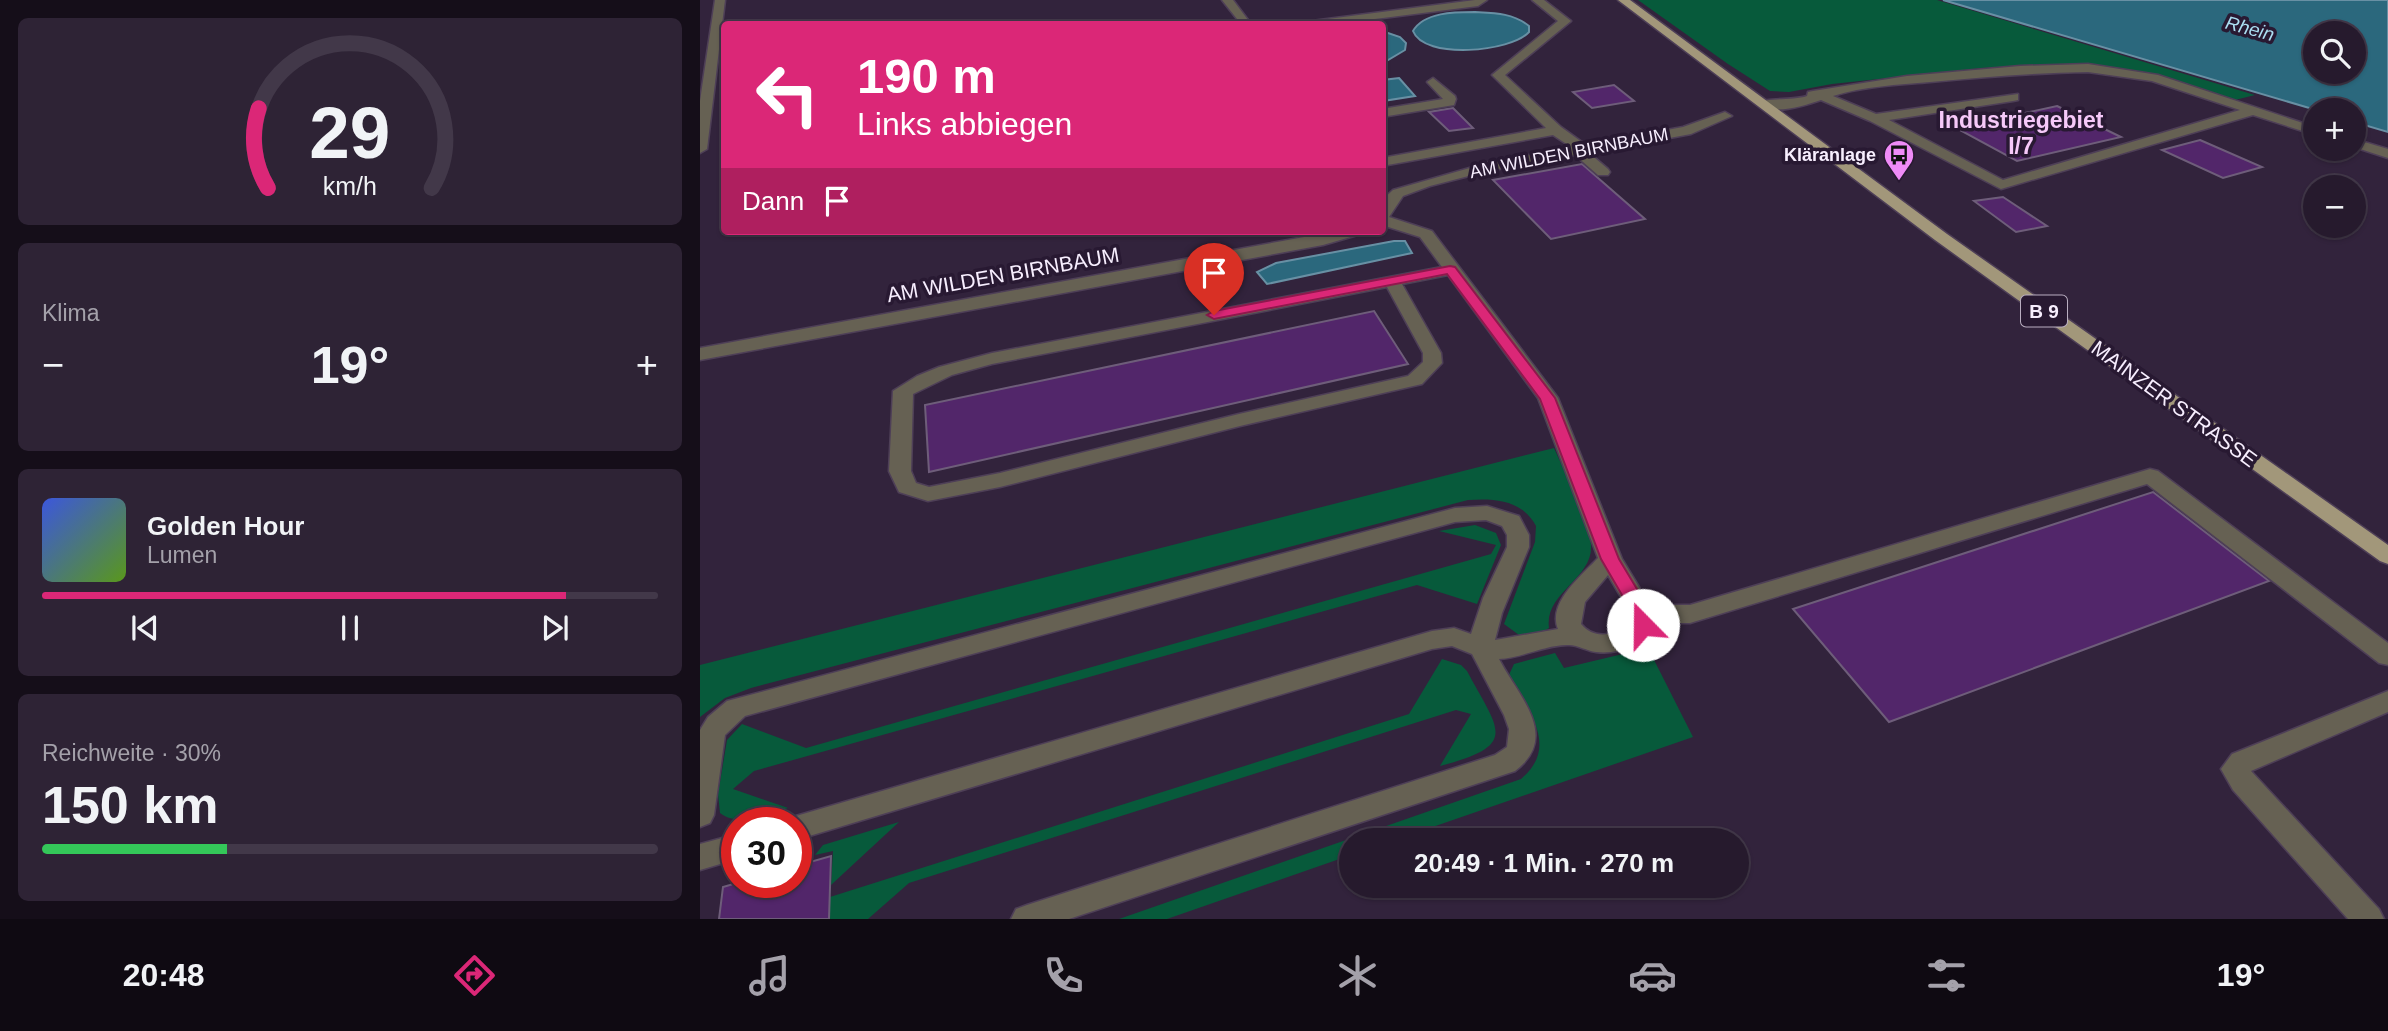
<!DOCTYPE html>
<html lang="de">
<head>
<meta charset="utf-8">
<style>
  body { margin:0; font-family:Helvetica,sans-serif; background:#2e2335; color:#f1f3f6; height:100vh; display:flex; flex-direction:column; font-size:26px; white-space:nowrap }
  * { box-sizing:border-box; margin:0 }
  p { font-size:23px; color:#a4a1aa }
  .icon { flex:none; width:38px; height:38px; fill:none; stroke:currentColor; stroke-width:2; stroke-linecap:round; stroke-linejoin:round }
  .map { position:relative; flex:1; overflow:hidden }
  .panel { display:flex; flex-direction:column; gap:18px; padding:18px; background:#150e19; width:700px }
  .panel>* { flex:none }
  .banner { position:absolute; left:21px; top:21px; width:665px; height:214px; border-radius:7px; box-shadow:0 2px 5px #0004,0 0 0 2px #423849; background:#db2777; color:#fff; overflow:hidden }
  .controls { position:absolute; left:1603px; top:21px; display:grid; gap:14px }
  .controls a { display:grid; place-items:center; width:63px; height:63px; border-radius:50%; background:#261a2d; box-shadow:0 2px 5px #0004,0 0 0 2px #423849; font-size:35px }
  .speed { position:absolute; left:21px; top:807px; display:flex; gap:14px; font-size:35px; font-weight:700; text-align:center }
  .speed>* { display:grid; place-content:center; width:91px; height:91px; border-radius:50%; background:#261a2d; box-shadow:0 2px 5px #0004,0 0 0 2px #423849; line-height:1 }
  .speed .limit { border:10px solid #d22; background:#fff; color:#111 }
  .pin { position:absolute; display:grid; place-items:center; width:60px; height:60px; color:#fff; margin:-72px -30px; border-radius:50% 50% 50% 0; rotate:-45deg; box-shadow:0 0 7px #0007 }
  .pin .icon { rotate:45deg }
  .me { position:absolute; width:77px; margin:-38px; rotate:338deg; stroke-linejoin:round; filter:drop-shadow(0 0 5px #0008) }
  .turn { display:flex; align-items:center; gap:24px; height:147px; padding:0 21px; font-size:32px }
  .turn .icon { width:91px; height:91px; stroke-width:2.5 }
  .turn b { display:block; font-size:49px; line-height:60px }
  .then { display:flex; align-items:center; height:66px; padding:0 21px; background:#0003; gap:14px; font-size:26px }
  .big { font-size:52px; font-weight:700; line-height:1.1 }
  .panel .tile { flex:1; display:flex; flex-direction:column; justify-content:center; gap:10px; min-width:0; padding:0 24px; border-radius:10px; background:#2e2335 }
  .panel .dial { align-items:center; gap:0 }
  .dial svg { height:182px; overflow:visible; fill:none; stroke:#423849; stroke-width:7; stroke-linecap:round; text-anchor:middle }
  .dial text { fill:#f1f3f6; stroke:none }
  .song { display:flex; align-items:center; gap:21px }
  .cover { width:84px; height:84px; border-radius:10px; background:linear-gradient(135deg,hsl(230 70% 55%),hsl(90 70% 35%)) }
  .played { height:7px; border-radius:4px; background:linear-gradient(90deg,#db2777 85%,#423849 85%) }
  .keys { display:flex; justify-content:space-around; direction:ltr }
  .heat { display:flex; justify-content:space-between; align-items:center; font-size:38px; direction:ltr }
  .charge { height:10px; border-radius:5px; background:linear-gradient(90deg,#34c759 30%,#423849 0) }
  .trip { position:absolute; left:639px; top:828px; width:410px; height:70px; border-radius:35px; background:#261a2d; box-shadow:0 2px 5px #0004,0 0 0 2px #423849; font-weight:700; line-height:70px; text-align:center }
  .dock { display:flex; height:112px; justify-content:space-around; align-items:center; background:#0f0a12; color:#a4a1aa }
  .dock .icon { width:49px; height:49px }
  .dock .selected { color:#db2777 }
  .dock b { font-size:32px; color:#f1f3f6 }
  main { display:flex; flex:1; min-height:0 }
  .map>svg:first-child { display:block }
  .green { fill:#075a3b }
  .water { fill:#2b687d; stroke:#6890a4; stroke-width:2; fill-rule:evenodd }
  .building { fill:#52266a; stroke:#6e5d7a; stroke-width:2 }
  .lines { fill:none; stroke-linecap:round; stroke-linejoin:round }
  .minor-casing { stroke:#4e3f57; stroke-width:3 }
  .major-casing { stroke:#4e3f57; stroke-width:3 }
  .minor { fill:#666153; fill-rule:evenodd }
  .major { fill:#a2977a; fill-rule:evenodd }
  .route { fill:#db2777; stroke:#8e194d; stroke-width:2 }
  .labels { text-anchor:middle; stroke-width:7; stroke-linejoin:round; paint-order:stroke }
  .far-street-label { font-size:18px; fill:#f7eefe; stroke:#281932 }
  .far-poi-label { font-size:18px; font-weight:bold; fill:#f7eefe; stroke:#281932; text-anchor:end }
  .far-water-label { font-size:19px; font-style:italic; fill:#abdef2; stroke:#281932 }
  .shield { fill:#281932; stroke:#b9aec1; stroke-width:2 }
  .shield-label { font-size:19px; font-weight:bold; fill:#f7eefe }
  .street-label { font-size:21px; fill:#f7eefe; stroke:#281932 }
  .far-district-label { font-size:23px; font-weight:bold; fill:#f6c9f9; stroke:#281932 }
</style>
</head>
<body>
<main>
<section class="panel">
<div class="tile dial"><svg viewBox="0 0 100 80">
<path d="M14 69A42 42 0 1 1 86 69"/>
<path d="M14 69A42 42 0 0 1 10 34" stroke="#db2777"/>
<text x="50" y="56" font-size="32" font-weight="700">29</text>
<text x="50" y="72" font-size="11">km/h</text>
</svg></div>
<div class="tile"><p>Klima</p>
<div class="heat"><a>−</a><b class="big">19°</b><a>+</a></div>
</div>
<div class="tile">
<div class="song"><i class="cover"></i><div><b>Golden Hour</b><p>Lumen</p></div></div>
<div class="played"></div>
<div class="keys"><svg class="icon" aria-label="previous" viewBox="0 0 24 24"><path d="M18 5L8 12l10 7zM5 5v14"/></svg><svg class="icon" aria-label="pause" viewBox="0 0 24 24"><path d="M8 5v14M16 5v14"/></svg><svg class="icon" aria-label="next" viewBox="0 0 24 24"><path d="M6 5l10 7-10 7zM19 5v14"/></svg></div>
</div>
<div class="tile"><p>Reichweite · 30%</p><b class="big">150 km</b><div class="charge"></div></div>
</section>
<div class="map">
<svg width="1688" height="919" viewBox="0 0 1688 919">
  <rect width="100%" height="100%" fill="#32233c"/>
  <g class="green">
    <polygon points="938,0 1237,0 1555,95 1535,100 1455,74 1378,64 1282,68 1132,84 1089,92 1070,91 1028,64"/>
    <path d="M854,448C865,473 889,518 891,544C894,579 844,592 849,628L839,634L819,635L804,624L835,542L836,526C822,500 795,498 768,500L51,688L25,698L0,717V665Z"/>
    <path d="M775,525L796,533L801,545L777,604L717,585L54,771L33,789L88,808C67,815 40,828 20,813L18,794L27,740L42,724L106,748L791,554L796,545L739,531Z"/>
    <path d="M948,648L993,737L695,840H651V855L467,919H419L821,779C860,746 828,710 808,677L814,664L855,653L864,668Z"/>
    <path d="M742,659L761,665L767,671C799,731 820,745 740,766L771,714L756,710L209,883L168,919H130V897L709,714Z"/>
    <polygon points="199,822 131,885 133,851 115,855 123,845"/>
  </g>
  <g class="water">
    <path d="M1243,0H1688V132L1654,122V110H1616ZM1615,33H1654V72H1615Z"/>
    <path d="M775,12C794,13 813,13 829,26V32C811,52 724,60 713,31C724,12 755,12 775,12Z"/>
    <polygon points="682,31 700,37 706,43 705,50 683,63"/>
    <polygon points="699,78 715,96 683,101 683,80"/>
    <polygon points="694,241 705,241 712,253 567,284 557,272 576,263"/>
  </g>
  <g class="building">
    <polygon points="914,85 934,101 892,108 873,92"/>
    <polygon points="1357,106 1421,137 1317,161 1256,128"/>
    <polygon points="753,108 773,128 749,131 729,112"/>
    <polygon points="1500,140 1562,167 1523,178 1462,150"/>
    <polygon points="882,164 945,219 851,239 793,180"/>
    <polygon points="1303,197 1347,226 1316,232 1274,201"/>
    <polygon points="674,311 708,364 229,472 225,405"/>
    <polygon points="1453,492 1569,581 1189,722 1093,609"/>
    <polygon points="131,856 129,919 19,919 23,887 40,882 96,882 96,866"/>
  </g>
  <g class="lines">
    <g class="minor-casing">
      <g id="minor">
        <polygon points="15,0 25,0 7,149 0,153 0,101"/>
        <polygon points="522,0 533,0 551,24 541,24"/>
        <polygon points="775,0 787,0 778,6 635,24 606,24 612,21"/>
        <path d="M832,0H844L871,21L805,75L861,127L886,145L983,127L1025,112L1032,116L991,134L889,153L908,169L910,172L908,175H898L875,155L788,171L730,186L703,196L689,217L732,231L858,398L922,559L950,605H990L1450,469L1458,471L1688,643V665L1679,663L1447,484L990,623H955C949,644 917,655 896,652C887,651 878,645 869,645C847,644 822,658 799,659C818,696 861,736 815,771L369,919H311L316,909L327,905L795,755L807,747L809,729L804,715L772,654L752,646L732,649L96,840V822H84L96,816L732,631L754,628L771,634L783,598L807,547V535L802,526L786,520L755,522L45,716L25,735L14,815L10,823L0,827V730L8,717L27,701L755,508L787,506L819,516L829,535V547L802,613L795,640L858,629C847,603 882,575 898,558L838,398L748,275L702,284L741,353L742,363L722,384L540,426L300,487L228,501L199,492L189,471L193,391L217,376L239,367L292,353L742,267L720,237L682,225V200L693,190L787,163L871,147L853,135L682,166V158L846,128L792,75L858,21ZM687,287L723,353V362L708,376L539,414L300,473L229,487L216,483L211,471L213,394L252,375L292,364ZM908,575L931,614V622C916,635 895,641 881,624L885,602Z"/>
        <path d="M1388,64L1458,75L1615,127V135L1553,115L1301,189L1170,121L1121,100C1103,106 1073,116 1056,104C1065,97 1093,101 1107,96L1108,92L1113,91L1207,76L1320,66ZM1388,72L1452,81L1540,110L1303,180L1189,120L1313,101L1318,100V94L1176,114L1133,96C1164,86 1198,85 1230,82C1283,77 1335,73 1388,72Z"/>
        <polygon points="733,78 755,96 756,99 754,105 682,117 682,109 743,99 727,82"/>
        <polygon points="1654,139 1688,149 1688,158 1654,147"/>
        <polygon points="637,231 663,231 661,234 623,245 0,360 0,348"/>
        <polygon points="1688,691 1688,712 1551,771 1679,909 1684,919 1648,919 1533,790 1521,769 1532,754"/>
        <polygon points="37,834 37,859 0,870 0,844"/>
      </g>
    </g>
    <g class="major-casing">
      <polygon id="major" points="918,0 930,0 1247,234 1688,545 1688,564 1680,561 1235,240"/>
    </g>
    <use href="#minor" class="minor"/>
    <use href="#major" class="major"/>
  </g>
  <polygon class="route" points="750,266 755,267 855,398 919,559 952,614 953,625 950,630 937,630 933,614 901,559 840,399 747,274 514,319 507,315 514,311"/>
  <defs>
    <g id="bus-pin" transform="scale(1.575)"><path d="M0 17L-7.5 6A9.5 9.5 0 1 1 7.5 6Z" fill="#ef8bf7" stroke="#281932"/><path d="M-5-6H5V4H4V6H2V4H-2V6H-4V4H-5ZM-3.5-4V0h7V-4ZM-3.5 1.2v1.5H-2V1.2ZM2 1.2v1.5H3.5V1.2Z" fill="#111"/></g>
  </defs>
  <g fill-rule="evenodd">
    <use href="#bus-pin" x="1199" y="155"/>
  </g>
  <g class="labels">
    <g class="far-street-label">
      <text transform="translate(869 153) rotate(-11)" y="6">AM WILDEN BIRNBAUM</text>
    </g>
    <g class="far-poi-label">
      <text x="1176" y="161">Kläranlage</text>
    </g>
    <g class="far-water-label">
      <text transform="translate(1550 28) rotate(15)" y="7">Rhein</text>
    </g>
    <rect class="shield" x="1321" y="295.5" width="46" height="31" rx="5"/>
    <g class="shield-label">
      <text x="1344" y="318">B 9</text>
    </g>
    <g class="street-label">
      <text transform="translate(303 275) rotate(-10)" y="7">AM WILDEN BIRNBAUM</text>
      <text transform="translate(1474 404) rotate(36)" y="7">MAINZER STRASSE</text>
    </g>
    <g class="far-district-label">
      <text x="1321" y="128">Industriegebiet<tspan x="1321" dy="26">I/7</tspan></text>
    </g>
  </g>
</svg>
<div class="controls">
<a><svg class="icon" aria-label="search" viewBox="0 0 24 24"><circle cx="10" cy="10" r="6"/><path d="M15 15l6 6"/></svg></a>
<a>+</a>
<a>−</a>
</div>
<div class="speed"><div class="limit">30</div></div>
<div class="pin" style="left:514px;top:315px;background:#d93025"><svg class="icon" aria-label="arrive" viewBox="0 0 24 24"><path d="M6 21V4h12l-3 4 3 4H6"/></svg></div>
<svg class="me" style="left:943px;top:625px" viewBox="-20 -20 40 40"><circle r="19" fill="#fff"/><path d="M0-13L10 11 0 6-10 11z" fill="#db2777"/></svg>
<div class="trip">20:49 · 1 Min. · 270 m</div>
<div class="banner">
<div class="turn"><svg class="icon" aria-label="left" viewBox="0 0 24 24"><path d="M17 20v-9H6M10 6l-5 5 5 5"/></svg><div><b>190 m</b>Links abbiegen</div></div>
<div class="then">Dann<svg class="icon" aria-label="arrive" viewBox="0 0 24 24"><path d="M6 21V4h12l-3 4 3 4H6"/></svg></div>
</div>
</div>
</main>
<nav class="dock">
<b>20:48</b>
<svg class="icon selected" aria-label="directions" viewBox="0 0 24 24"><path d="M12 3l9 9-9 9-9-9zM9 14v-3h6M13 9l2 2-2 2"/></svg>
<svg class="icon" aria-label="music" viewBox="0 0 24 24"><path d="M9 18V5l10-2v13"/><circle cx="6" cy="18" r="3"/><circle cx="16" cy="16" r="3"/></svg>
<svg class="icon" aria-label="phone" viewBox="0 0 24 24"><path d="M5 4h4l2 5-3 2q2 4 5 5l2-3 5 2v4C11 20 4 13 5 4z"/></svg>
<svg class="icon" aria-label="climate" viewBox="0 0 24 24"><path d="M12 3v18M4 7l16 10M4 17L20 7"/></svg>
<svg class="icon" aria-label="car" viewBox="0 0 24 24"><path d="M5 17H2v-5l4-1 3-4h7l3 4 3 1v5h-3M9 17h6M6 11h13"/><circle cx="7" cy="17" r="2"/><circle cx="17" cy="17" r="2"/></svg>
<svg class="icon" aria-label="filters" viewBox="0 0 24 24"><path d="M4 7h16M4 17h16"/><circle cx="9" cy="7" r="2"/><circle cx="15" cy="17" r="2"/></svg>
<b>19°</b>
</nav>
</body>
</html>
